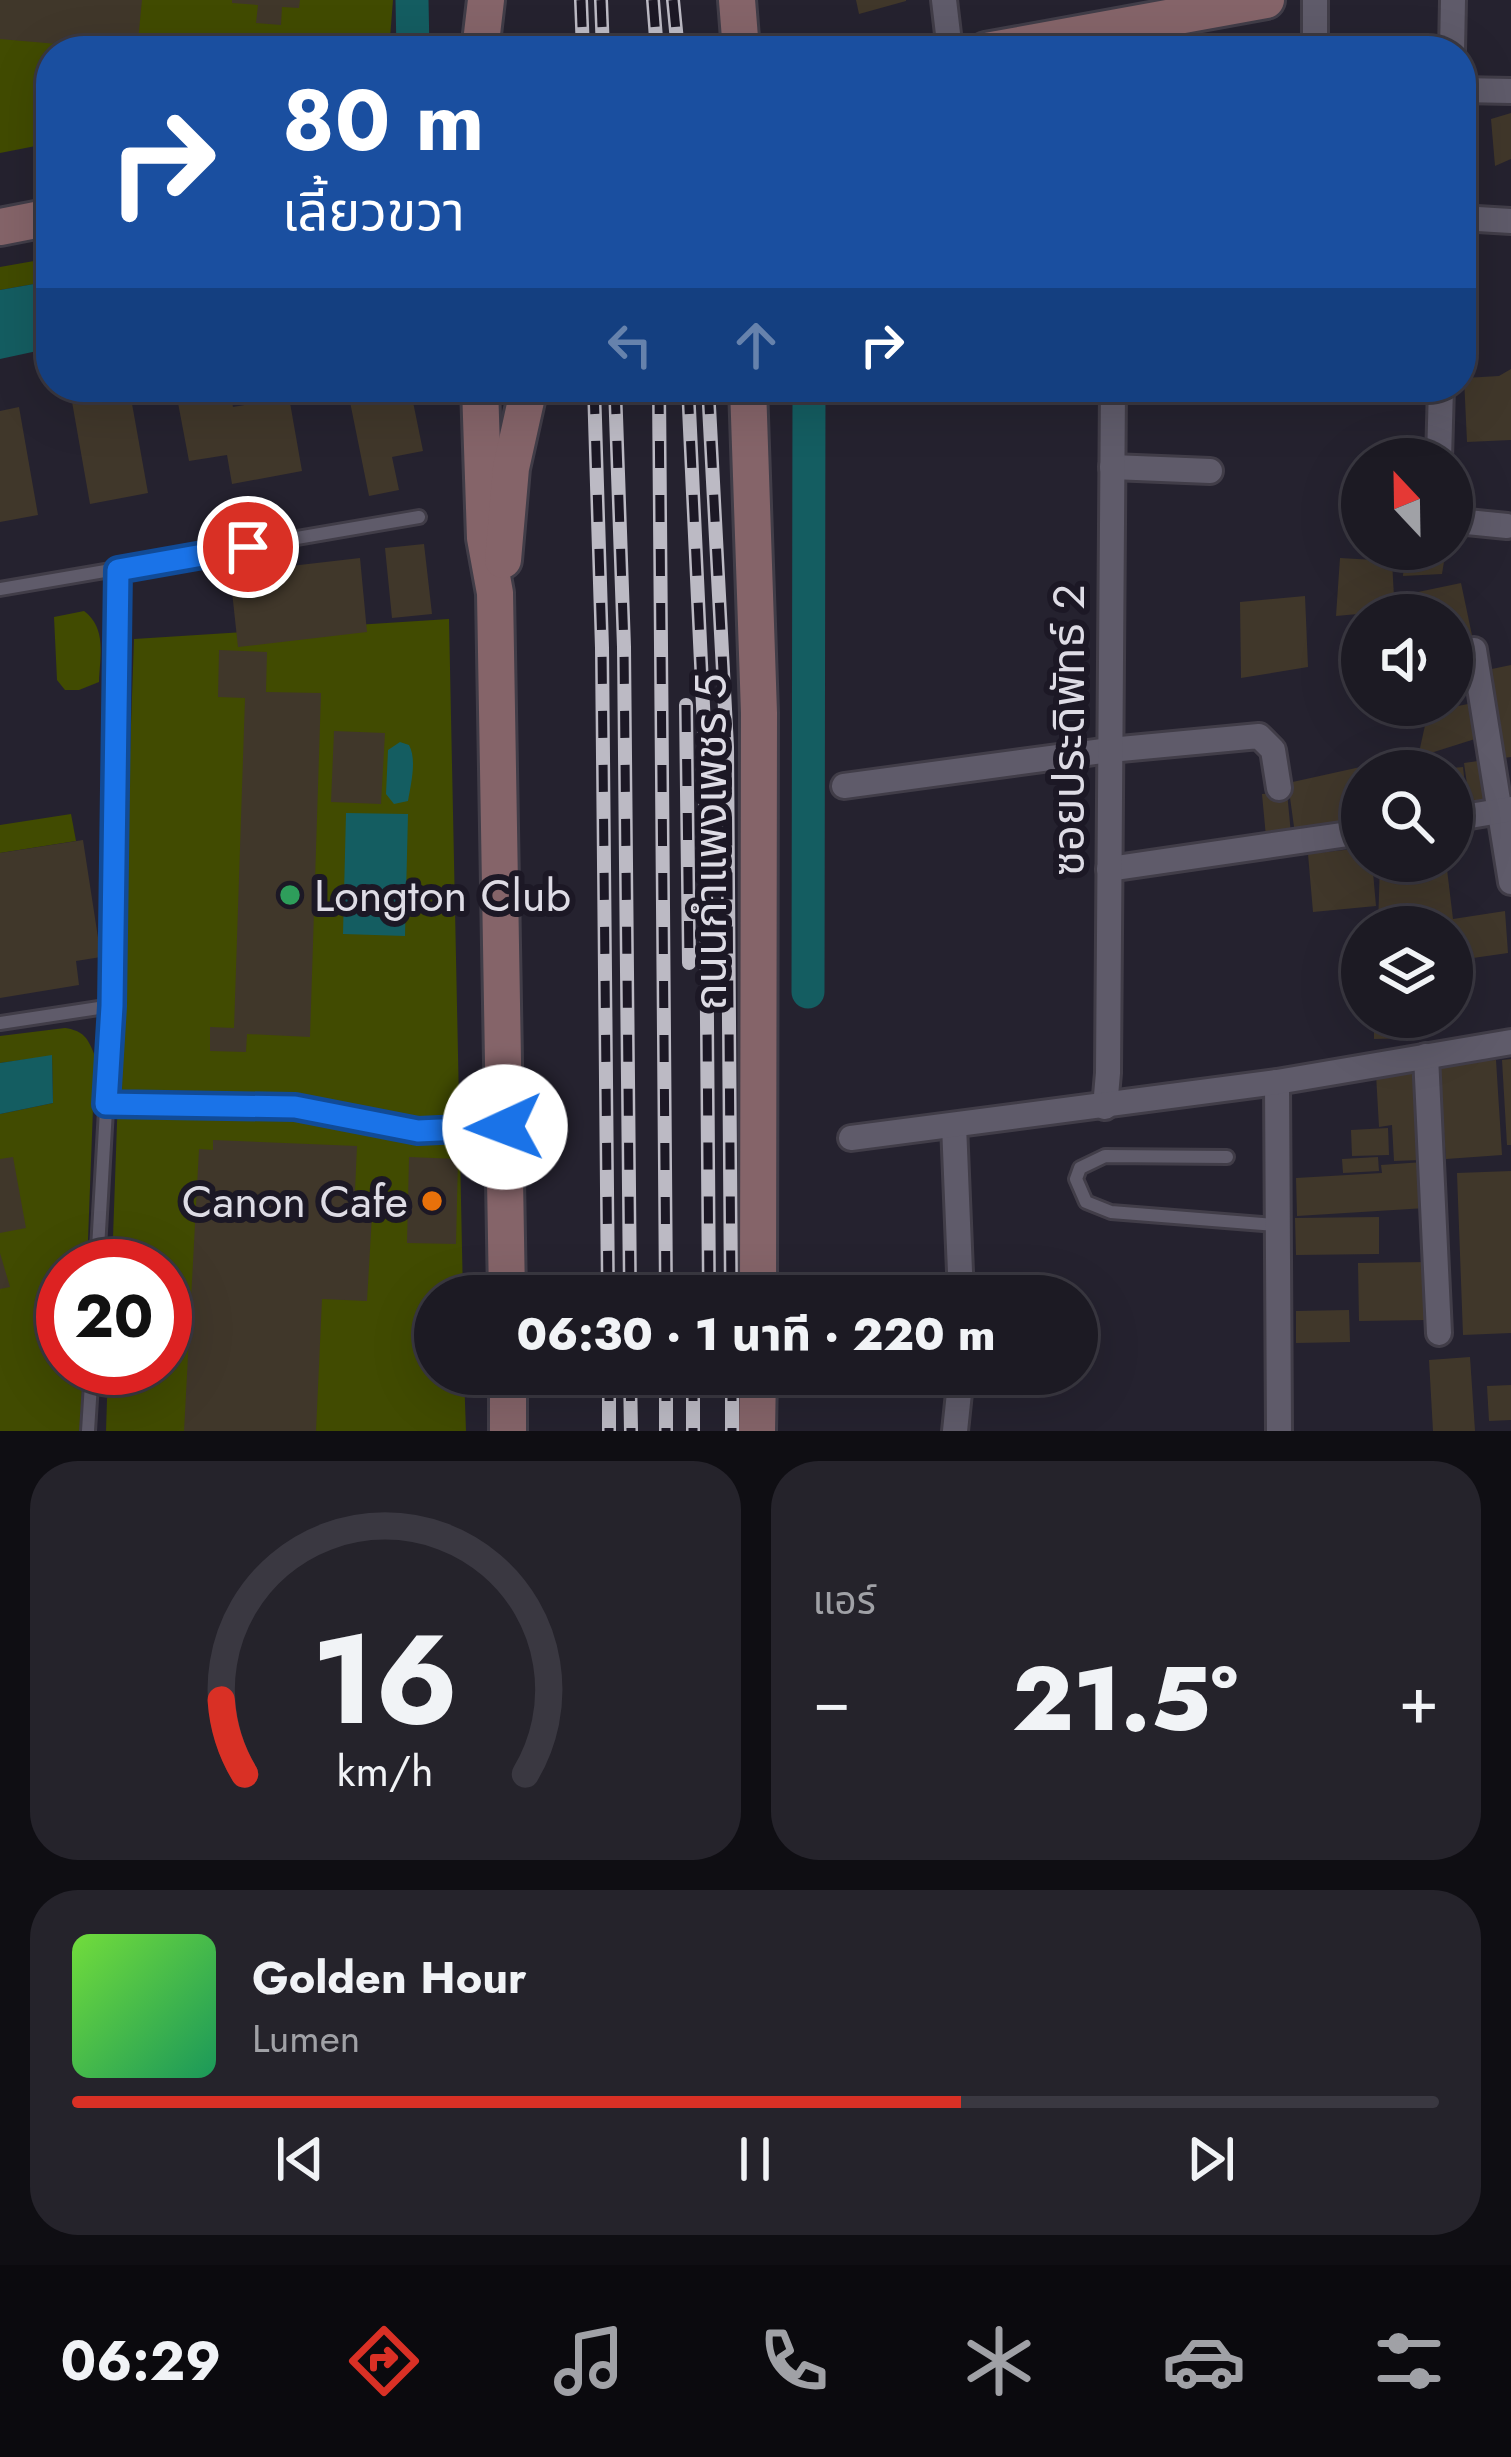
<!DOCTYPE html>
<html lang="th">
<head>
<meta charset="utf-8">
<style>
  body { margin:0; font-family:Jost,"Noto Sans Thai",sans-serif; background:#25232b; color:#f1f3f6; height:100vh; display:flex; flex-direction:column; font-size:45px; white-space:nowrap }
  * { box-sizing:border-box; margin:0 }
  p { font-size:39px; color:#a0a1a6 }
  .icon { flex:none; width:66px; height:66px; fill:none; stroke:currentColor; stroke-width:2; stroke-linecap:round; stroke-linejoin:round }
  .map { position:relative; height:1431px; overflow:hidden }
  .panel { display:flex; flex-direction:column; gap:30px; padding:30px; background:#0f0e13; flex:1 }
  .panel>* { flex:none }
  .top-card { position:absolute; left:36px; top:36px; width:1440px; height:366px; border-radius:48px; box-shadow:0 12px 48px #0002,0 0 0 3px #3a3841; background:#1a4fa0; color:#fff; overflow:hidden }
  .needle { width:78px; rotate:338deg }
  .buttons { position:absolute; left:1341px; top:438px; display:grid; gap:24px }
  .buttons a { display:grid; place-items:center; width:132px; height:132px; border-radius:50%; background:#1c1a23; box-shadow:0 12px 48px #0002,0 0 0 3px #3a3841; font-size:60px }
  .speed { position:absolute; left:36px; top:1239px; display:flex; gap:24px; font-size:60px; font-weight:700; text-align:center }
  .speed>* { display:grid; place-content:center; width:156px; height:156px; border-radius:50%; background:#1c1a23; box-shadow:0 12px 48px #0002,0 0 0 3px #3a3841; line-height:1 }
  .speed .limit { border:18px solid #d22; background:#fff; color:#111 }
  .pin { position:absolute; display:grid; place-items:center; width:102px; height:102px; color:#fff; margin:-51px; border:6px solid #fff; border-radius:50%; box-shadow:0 3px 12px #0007 }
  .me { position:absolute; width:132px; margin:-66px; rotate:268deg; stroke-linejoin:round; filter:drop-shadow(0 0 9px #0008) }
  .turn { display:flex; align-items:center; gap:42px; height:252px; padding:0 48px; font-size:54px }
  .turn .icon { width:156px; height:156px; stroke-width:2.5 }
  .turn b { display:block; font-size:84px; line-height:102px }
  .lanes { display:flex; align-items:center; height:114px; padding:0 48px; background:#0003; justify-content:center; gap:60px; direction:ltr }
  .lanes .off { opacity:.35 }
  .big { font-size:90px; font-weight:800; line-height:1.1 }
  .panel .tile { flex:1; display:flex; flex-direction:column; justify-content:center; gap:18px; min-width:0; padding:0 42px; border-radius:48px; background:#25232b }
  .panel .dial { align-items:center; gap:0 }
  .dial svg { height:312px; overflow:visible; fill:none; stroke:#3a3841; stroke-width:7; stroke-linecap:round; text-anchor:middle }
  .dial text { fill:#f1f3f6; stroke:none }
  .song { display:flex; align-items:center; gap:36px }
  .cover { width:144px; height:144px; border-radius:18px; background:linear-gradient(135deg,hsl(100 70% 55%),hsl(150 70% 35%)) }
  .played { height:12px; border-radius:6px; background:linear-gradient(90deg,#d93025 65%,#3a3841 65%) }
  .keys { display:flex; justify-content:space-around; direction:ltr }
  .heat { display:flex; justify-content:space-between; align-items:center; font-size:66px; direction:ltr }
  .panel .tiles { flex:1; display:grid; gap:30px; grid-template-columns:1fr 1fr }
  .tile:last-child { grid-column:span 2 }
  .trip { position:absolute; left:414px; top:1275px; width:684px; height:120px; border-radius:60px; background:#1c1a23; box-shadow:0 12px 48px #0002,0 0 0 3px #3a3841; font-weight:800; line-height:120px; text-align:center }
  .tab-bar { display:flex; height:192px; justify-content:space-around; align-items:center; background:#0b0a0e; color:#a0a1a6 }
  .tab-bar .icon { width:84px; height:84px }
  .tab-bar .current { color:#d93025 }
  .tab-bar b { font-size:54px; color:#f1f3f6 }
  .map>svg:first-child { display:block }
  .green { fill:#414b01 }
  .water { fill:#145d61 }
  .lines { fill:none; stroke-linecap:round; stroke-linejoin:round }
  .canal { stroke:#145d61; stroke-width:33 }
  .building { fill:#40372a }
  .lane-casing { stroke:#413d48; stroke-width:18 }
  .street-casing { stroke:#413d48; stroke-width:30 }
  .secondary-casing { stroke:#413d48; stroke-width:42 }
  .lane { stroke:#5f5b6a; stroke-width:12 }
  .street { stroke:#5f5b6a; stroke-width:24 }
  .secondary { stroke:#856469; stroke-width:36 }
  .rail-casing { stroke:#bcbac4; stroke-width:14 }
  .rail { stroke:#1c1825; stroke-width:9; stroke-dasharray:27; stroke-linecap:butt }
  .route-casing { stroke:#114b97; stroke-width:30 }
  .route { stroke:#1a73e8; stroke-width:21 }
  .leisure-dot { fill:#2e9e5b; stroke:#1c1825; stroke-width:4.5 }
  .food-dot { fill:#e8710a; stroke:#1c1825; stroke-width:4.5 }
  .labels { text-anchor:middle; stroke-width:12; stroke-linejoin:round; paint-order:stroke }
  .street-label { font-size:45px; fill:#dedce5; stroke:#1c1825 }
  .poi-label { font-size:45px; fill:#dedce5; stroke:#1c1825; text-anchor:start }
</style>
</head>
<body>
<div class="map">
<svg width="1511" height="1431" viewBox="0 0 1511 1431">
  <rect width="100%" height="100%" fill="#25222f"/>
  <g class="green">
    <polygon points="0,0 393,0 389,51 51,51 51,143 0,153"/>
    <polygon points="51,258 51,281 0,290 0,267"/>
    <path d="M84,611C107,628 100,657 99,682L79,690H65L57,680L54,617Z"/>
    <polygon points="449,619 463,1296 435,1296 435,1374 464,1374 466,1431 106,1431 108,1368 165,1368 165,1266 112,1266 134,639"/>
    <polygon points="71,814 76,841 0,853 0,825"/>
    <path d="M65,1028C84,1031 88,1038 95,1056L87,1266H63V1368H83L80,1431H0V1114L53,1103L52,1056L0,1063V1036Z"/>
  </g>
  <g class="water">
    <polygon points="51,281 51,348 0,359 0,290"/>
    <path d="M400,742L409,745C417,759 411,784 408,801L394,804L386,794L388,750Z"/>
    <polygon points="346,813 408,814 405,936 343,934"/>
    <polygon points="52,1055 53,1103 0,1114 0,1063"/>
  </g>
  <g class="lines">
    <g class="canal">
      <polyline points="412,0 413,51"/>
      <polyline points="808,992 809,387"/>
    </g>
  </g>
  <g class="building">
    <polygon points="0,0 142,0 137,51 0,39"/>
    <polygon points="232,0 300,0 299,8 282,7 281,25 256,23 258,5 232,3"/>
    <polygon points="856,0 906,0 906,1 859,14"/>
    <polygon points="1439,42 1438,51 1404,51 1404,49"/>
    <polygon points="1511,113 1511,159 1495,166 1491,119"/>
    <polygon points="1511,369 1511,440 1467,442 1464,378 1499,376"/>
    <polygon points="129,387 148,493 90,504 71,396"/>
    <polygon points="175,387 229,387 233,407 289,397 302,471 232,484 227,455 189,461"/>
    <polygon points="347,387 410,387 423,451 392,457 399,490 369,496"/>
    <polygon points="19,407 38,515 0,522 0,411"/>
    <polygon points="424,544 432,614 392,618 385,548"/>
    <polygon points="1405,549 1446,549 1442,574 1403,576"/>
    <polygon points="360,558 367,632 238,647 230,573"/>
    <polygon points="1340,558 1392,561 1394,597 1461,583 1473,640 1452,644 1452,615 1381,615 1380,612 1336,616"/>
    <polygon points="1305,596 1308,667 1241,678 1240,602"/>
    <polygon points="219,650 267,652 266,692 321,693 310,1037 247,1034 246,1052 210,1051 210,1027 234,1028 245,698 218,697"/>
    <polygon points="1511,665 1511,757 1503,758 1487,670"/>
    <polygon points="1468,704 1475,739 1418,757 1428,712"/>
    <polygon points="334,731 385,733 381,804 331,802"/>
    <polygon points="1485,760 1493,808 1471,812 1464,763"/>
    <polygon points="1383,762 1384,771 1362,771 1362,825 1295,834 1288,783"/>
    <polygon points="1463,767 1468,812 1452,814 1452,768"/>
    <polygon points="1287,792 1291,834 1266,837 1262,794"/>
    <polygon points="83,840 101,957 76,961 79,985 0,998 0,853"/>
    <polygon points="1362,848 1362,861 1372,861 1376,906 1313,912 1308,854"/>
    <polygon points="1380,861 1446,861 1453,919 1505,911 1508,953 1452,961 1452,927 1378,927"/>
    <polygon points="1374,1017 1412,1017 1412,1038 1374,1039"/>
    <polygon points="1511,1059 1511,1145 1507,1145 1502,1060"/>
    <polygon points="1496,1060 1502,1155 1446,1159 1439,1063"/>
    <polygon points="1416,1071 1421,1160 1394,1161 1392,1125 1379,1127 1376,1074"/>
    <polygon points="1388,1128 1389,1155 1352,1156 1351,1130"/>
    <polygon points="213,1140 357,1146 354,1214 372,1215 367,1301 322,1299 316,1431 184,1431 199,1149 213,1150"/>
    <polygon points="13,1157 26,1228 0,1233 0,1159"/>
    <polygon points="409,1157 458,1159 456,1244 407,1243"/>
    <polygon points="1378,1157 1379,1171 1343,1173 1342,1159"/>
    <polygon points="1423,1162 1426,1208 1297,1216 1296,1178 1382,1173 1381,1165"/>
    <polygon points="1511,1171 1511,1333 1463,1335 1457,1173"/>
    <polygon points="1379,1217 1379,1254 1296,1255 1295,1218"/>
    <polygon points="0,1253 10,1287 0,1289"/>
    <polygon points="1427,1262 1427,1320 1359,1321 1358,1263"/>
    <polygon points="1349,1310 1350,1342 1296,1343 1296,1311"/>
    <polygon points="1470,1357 1475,1431 1433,1431 1429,1360"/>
    <polygon points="1511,1385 1511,1420 1489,1421 1487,1386"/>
  </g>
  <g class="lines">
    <g class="lane-casing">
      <g id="lane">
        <polyline points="0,589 419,517"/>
        <polyline points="0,1023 112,1006"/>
        <polyline points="106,1104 295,1107 418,1131 498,1128"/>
        <polyline points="1227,1157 1105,1156 1080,1168 1076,1179 1086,1202 1111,1212 1275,1225"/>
        <polyline points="97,1266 112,1006 119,570"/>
        <polyline points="88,1431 92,1368"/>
      </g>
    </g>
    <g class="street-casing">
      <g id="street">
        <polyline points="944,0 950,51"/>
        <polyline points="1315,51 1315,0"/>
        <polyline points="1452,51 1453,0"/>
        <polyline points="1461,90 1511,91"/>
        <polyline points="1461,218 1511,221"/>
        <polyline points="1439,459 1441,387"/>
        <polyline points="1112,467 1210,471"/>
        <polyline points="1452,517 1457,521 1507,526"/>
        <polyline points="1474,650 1511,882"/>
        <polyline points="844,786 1110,750 1259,736 1273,750 1279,788"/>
        <polyline points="1452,819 1511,809"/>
        <polyline points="1109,869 1362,832"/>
        <polyline points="1426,1056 1439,1333"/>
        <polyline points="1277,1082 1279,1431"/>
        <polyline points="1105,1107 1108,1073 1113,387"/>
        <polyline points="954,1125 961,1296"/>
        <polyline points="851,1138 1277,1082 1511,1042"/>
        <polyline points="955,1431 961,1374"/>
      </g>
    </g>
    <g class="secondary-casing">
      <g id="secondary">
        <polyline points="737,0 741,51"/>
        <polyline points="480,51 486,0"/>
        <polyline points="986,51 1266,0"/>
        <polyline points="0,227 51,217"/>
        <polyline points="480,387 485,538 495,593 507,1296"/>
        <polyline points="748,387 759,713 758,1296"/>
        <polyline points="503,560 511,468 529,387"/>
        <polyline points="508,1374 508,1431"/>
        <polyline points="757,1431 758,1374"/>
      </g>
    </g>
    <use href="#lane" class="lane"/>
    <use href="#street" class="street"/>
    <use href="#secondary" class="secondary"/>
    <g class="rail-casing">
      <g id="rail">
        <polyline points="581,0 583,51"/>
        <polyline points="601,0 603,51"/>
        <polyline points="653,0 657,51"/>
        <polyline points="673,0 678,51"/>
        <polyline points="594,387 602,648 608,1296"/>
        <polyline points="615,387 624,647 630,1296"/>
        <polyline points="659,387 666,1296"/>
        <polyline points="688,387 705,748 709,1296"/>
        <polyline points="708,387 727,747 731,1296"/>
        <polyline points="686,705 689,963"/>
        <polyline points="609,1374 609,1431"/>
        <polyline points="630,1374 631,1431"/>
        <polyline points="666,1374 666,1431"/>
        <polyline points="693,1374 693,1431"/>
        <polyline points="732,1374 732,1431"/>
      </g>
    </g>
    <use href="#rail" class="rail"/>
  </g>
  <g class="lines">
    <g class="route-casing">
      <polyline id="route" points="248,547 118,570 112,1006 106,1104 295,1107 418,1131 505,1127"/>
    </g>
    <use href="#route" class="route"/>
  </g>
  <circle class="leisure-dot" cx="290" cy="895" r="12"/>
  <circle class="food-dot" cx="432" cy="1201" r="12"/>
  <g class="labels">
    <g class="street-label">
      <text transform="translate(1068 730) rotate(-90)" y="16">ซอยประดิพัทธ์ 2</text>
      <text transform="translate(710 842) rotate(-90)" y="16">ถนนกำแพงเพชร 5</text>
    </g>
    <g class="poi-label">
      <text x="314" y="911">Longton Club</text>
      <text x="408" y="1217" text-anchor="end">Canon Cafe</text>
    </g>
  </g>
</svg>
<div class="buttons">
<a><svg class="needle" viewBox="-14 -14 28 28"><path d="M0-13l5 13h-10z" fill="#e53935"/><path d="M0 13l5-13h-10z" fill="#a0a1a6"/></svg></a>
<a><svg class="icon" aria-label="sound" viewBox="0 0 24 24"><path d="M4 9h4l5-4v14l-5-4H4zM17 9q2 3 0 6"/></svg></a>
<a><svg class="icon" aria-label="search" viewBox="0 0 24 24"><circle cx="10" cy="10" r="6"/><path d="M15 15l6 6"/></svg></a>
<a><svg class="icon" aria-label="layers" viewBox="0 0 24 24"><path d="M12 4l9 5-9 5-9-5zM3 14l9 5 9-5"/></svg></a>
</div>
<div class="speed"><div class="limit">20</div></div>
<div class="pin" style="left:248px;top:547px;background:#d93025"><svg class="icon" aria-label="arrive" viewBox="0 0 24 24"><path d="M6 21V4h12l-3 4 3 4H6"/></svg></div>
<svg class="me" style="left:505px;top:1127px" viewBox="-20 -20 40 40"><circle r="19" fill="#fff"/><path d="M0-13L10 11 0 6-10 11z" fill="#1a73e8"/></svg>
<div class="trip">06:30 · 1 นาที · 220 m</div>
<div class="top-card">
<div class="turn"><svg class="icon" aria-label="right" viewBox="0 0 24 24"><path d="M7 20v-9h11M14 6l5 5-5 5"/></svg><div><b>80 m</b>เลี้ยวขวา</div></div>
<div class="lanes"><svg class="icon off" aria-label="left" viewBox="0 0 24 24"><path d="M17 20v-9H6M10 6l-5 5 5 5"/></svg><svg class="icon off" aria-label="ahead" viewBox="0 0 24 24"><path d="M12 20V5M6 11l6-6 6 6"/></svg><svg class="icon" aria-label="right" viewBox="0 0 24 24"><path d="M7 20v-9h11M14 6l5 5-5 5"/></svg></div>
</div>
</div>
<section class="panel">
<div class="tiles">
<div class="tile dial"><svg viewBox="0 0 100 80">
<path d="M14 69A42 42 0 1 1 86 69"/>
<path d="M14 69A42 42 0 0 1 8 50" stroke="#d93025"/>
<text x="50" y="56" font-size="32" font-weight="700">16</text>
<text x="50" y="72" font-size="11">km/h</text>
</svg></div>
<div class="tile"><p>แอร์</p>
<div class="heat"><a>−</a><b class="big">21.5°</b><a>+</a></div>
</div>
<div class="tile">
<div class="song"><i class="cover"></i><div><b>Golden Hour</b><p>Lumen</p></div></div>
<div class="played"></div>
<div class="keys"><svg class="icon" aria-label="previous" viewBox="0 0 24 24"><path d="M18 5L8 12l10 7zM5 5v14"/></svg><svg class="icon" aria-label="pause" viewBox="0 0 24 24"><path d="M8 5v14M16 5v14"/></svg><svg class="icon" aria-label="next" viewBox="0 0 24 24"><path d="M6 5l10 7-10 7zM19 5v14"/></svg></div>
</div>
</div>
</section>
<nav class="tab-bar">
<b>06:29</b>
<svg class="icon current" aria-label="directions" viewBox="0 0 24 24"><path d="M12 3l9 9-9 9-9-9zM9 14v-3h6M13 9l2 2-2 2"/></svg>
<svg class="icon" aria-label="music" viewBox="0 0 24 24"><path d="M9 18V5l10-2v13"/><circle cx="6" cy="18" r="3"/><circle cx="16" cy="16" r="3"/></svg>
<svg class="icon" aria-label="phone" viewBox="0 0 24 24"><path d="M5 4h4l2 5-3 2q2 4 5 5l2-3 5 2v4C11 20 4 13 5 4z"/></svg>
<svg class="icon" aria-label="climate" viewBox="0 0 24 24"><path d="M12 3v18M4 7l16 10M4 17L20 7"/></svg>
<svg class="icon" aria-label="car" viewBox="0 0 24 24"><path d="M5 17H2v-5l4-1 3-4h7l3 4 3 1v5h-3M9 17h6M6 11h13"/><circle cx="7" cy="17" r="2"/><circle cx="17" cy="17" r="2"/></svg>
<svg class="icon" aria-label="filters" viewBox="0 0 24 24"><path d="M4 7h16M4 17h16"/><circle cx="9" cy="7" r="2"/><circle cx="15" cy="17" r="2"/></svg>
</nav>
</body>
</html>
